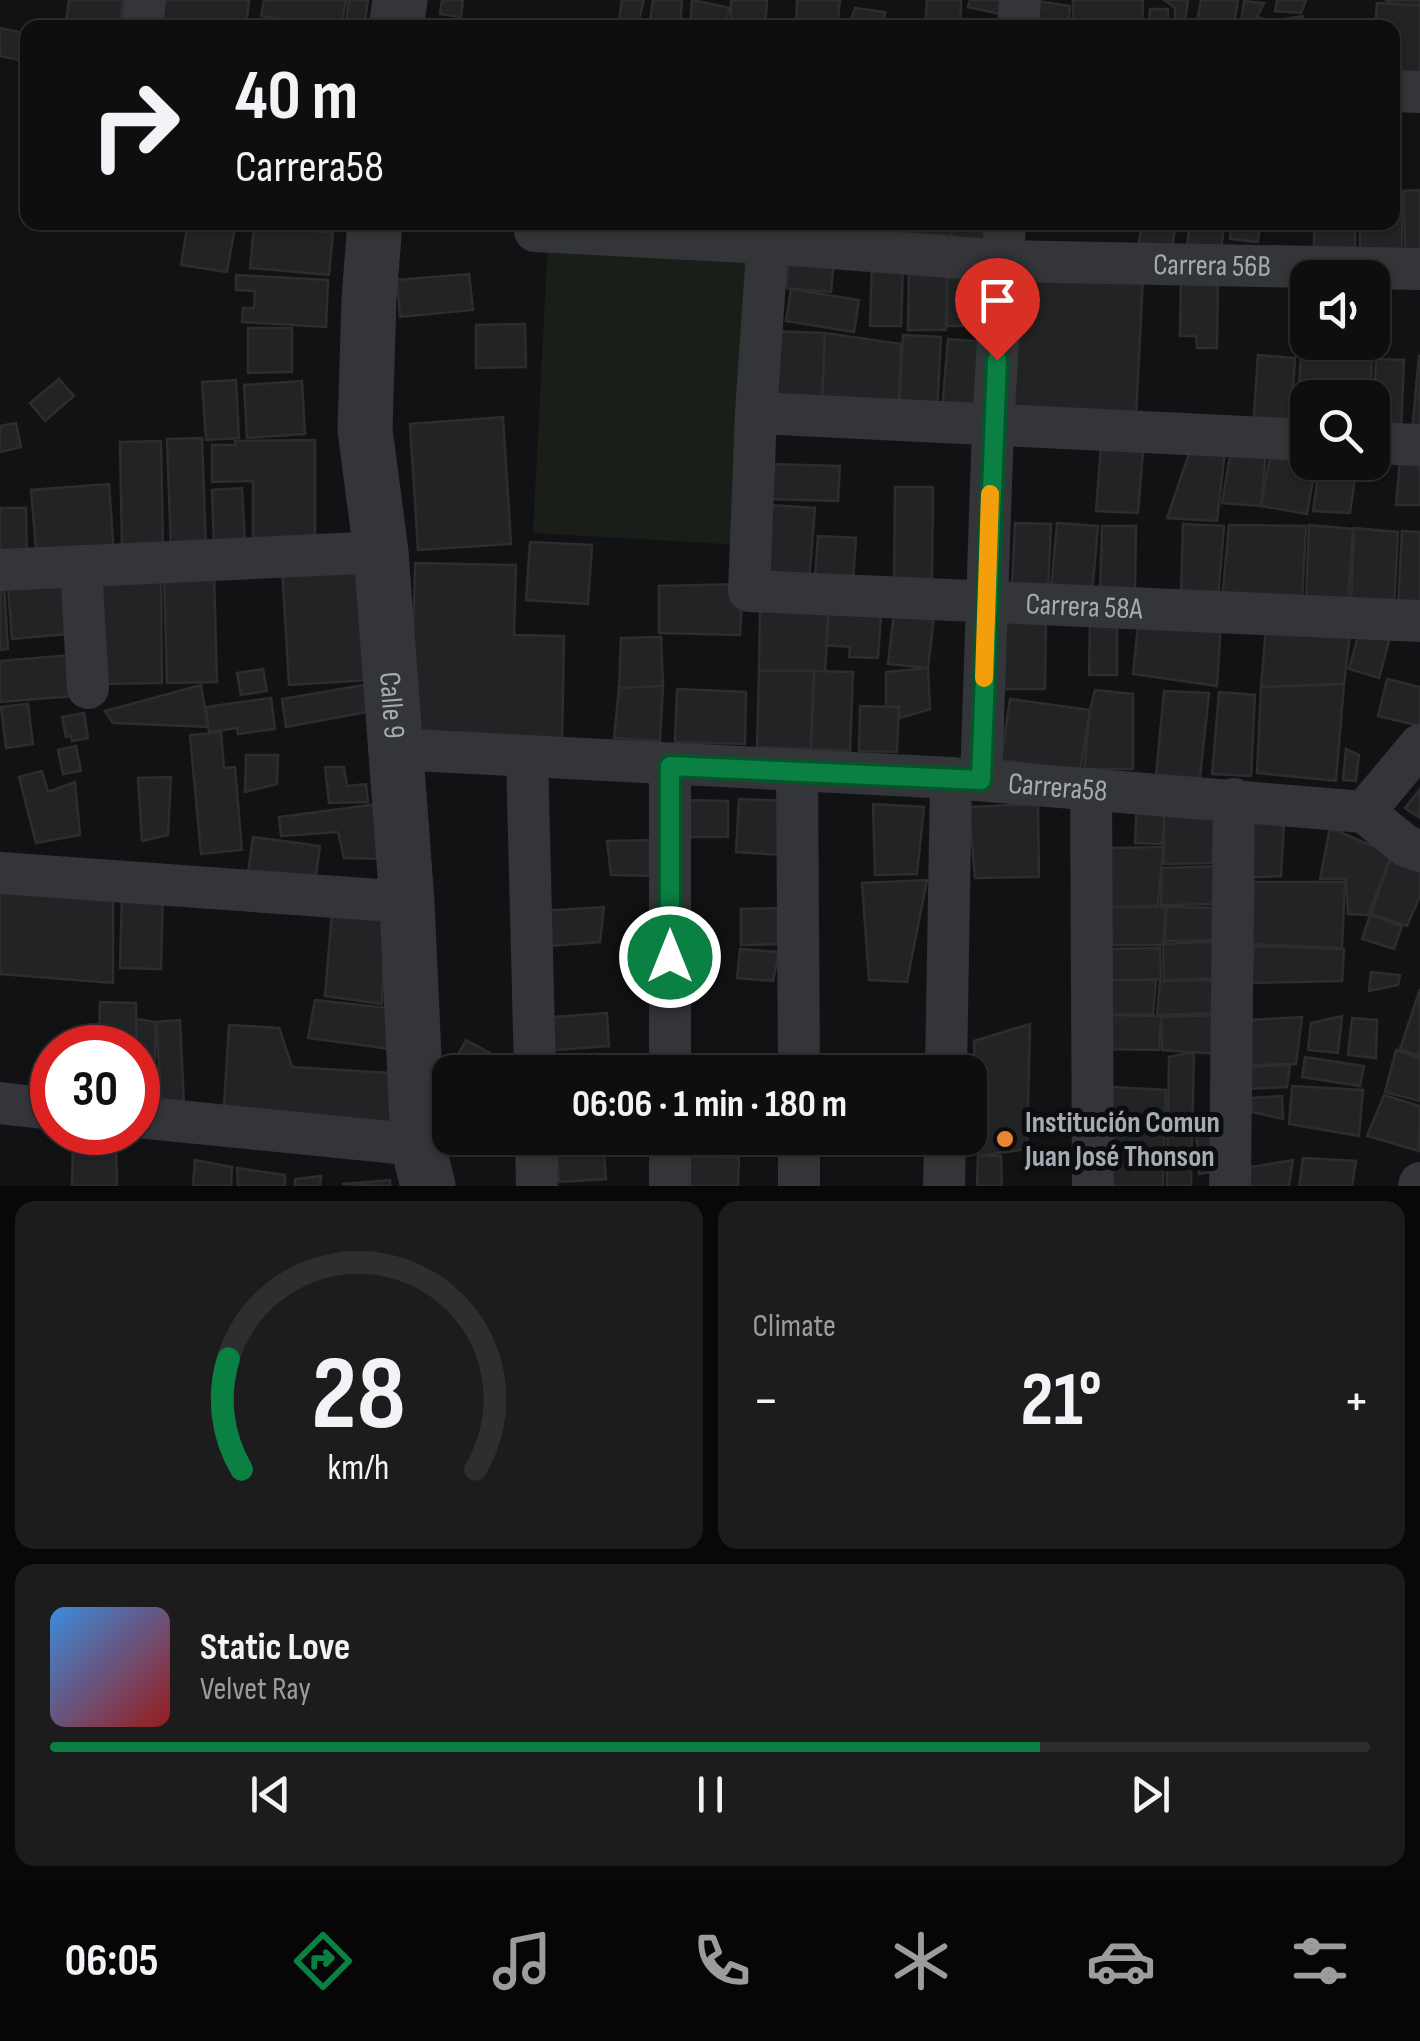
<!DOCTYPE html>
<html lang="en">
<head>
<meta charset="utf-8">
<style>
  body { margin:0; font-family:"Sofia Sans Condensed",sans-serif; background:#1c1c1d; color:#f1f3f6; height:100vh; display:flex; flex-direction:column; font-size:38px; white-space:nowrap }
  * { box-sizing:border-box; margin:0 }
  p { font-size:32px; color:#9b9c9e }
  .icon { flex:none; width:55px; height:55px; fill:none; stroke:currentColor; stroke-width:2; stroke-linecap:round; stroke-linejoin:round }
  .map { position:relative; height:1186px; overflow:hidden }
  .details { display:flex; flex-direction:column; gap:15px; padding:15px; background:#080808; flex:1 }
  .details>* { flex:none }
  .hud { position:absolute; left:20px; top:20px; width:1380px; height:210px; border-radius:20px; box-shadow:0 2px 8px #0004,0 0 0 2px #2e2e2f; background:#0e0e0f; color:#f1f3f6; overflow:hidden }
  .controls { position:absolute; left:1290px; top:260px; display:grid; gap:20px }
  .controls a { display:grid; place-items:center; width:100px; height:100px; border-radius:20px; background:#0e0e0f; box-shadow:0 2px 8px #0004,0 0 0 2px #2e2e2f; font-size:50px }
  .speed { position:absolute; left:30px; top:1025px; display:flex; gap:20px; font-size:50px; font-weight:700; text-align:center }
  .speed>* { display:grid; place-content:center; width:130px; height:130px; border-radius:50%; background:#0e0e0f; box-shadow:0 2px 8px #0004,0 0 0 2px #2e2e2f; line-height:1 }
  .speed .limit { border:15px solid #d22; background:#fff; color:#111 }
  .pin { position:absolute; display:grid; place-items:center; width:85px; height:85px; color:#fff; margin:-102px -42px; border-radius:50% 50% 50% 0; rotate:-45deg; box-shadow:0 0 10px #0007 }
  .pin .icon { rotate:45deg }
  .me { position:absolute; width:110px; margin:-55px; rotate:0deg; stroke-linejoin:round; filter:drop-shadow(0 0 8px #0008) }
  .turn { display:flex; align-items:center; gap:35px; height:210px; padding:0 50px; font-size:45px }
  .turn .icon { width:130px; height:130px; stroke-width:2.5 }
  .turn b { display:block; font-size:70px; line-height:85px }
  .big { font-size:75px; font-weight:700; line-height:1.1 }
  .details .tile { flex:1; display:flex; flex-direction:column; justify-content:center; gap:15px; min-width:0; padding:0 35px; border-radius:20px; background:#1c1c1d }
  .details .dial { align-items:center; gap:0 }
  .dial svg { height:260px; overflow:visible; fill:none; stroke:#2e2e2f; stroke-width:7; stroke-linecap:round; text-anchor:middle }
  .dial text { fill:#f1f3f6; stroke:none }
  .song { display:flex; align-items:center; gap:30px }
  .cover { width:120px; height:120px; border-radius:15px; background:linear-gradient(135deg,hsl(210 70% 55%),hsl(0 70% 35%)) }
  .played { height:10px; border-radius:5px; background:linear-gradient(90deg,#0b8043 75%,#2e2e2f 75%) }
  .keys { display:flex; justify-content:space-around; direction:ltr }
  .heat { display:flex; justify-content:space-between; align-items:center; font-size:55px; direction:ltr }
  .details .tiles { flex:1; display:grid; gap:15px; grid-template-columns:1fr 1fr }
  .tile:last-child { grid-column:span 2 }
  .trip { position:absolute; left:432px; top:1055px; width:555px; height:100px; border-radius:20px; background:#0e0e0f; box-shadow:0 2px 8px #0004,0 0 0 2px #2e2e2f; font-weight:700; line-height:100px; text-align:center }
  .tabs { display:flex; height:160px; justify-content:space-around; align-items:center; background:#060606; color:#9b9c9e }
  .tabs .icon { width:70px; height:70px }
  .tabs .on { color:#0b8043 }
  .tabs b { font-size:45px; color:#f1f3f6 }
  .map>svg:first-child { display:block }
  .grass { fill:#191e19 }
  .building { fill:#222325; stroke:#2c2d2f; stroke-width:2.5 }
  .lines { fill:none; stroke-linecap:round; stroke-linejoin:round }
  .minor { stroke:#333538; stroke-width:42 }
  .tertiary { stroke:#333538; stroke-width:55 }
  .route-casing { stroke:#07532c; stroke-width:25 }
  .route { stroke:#0b8043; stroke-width:18 }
  .slow { stroke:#f59e0b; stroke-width:18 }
  .poi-dot { fill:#e98635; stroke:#0d0d0f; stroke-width:4 }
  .labels { text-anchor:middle; stroke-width:10; stroke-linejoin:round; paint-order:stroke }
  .street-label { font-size:30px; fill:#a4acb3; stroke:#0d0d0f }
  .poi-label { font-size:30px; font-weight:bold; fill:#a4acb3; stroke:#0d0d0f; text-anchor:start }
</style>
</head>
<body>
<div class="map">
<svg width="1420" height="1186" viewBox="0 0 1420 1186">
  <rect width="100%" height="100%" fill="#121214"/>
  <polygon class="grass" points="548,239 748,245 743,545 533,533"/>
  <g class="building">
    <polygon points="69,0 123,0 119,28 66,22"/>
    <polygon points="159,0 249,0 246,28 156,28"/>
    <polygon points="264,0 346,0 341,28 261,16"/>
    <polygon points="349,0 368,0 364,28 345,28"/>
    <polygon points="442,0 463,0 461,17 440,14"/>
    <polygon points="622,0 644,0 637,28 618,28"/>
    <polygon points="653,0 682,0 680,28 649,28"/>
    <polygon points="692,0 730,8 724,28 690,28"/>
    <polygon points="731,0 767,0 765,28 731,28"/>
    <polygon points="797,0 840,0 837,28 796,28"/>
    <polygon points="927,0 961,0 960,28 925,28"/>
    <polygon points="970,0 1004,0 1004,15 968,7"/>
    <polygon points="1073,0 1143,0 1142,28 1073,28"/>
    <polygon points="1164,0 1188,0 1184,28 1175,25 1175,8"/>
    <polygon points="1201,0 1238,0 1233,28 1196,28"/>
    <polygon points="1277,0 1306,0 1301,13 1275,11"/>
    <polygon points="1385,0 1420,0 1420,26 1393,24 1395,5"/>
    <polygon points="1037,1 1070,6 1068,28 1036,28"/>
    <polygon points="1244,1 1264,3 1257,17 1272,21 1271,28 1240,28"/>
    <polygon points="1377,3 1420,6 1420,79 1392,77 1392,28 1375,28"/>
    <polygon points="855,8 885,12 884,28 848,28"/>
    <polygon points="1150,9 1168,9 1168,28 1149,28"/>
    <polygon points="1303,16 1302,28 1275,28 1277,20"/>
    <polygon points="1000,19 999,28 969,28 971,22"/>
    <polygon points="0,28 28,34 28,62 0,56"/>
    <polygon points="1420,190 1420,258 1406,259 1403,191"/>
    <polygon points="1392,196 1402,196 1402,258 1360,259 1360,222 1392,222"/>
    <polygon points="188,222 235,227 227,272 181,265"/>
    <polygon points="790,222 854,222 852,234"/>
    <polygon points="854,222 901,222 899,239 852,234"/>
    <polygon points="906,222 952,222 951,236 905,233"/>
    <polygon points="952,222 1000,222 996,248 951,236"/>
    <polygon points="1142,222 1176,222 1172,250 1138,248"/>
    <polygon points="1190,222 1224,222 1221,254 1186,254"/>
    <polygon points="1231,222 1260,222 1258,242 1230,239"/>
    <polygon points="1314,222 1355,222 1355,253 1314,254"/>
    <polygon points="254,225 333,233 329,275 250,268"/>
    <polygon points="789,255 834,260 831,292 786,288"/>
    <polygon points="872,262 903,263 901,326 870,326"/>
    <polygon points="985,265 984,326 947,326 947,266"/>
    <polygon points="909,266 947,266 946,330 908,330"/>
    <polygon points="1012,270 1143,276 1136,418 1005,412"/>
    <polygon points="469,274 473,310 400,317 397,280"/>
    <polygon points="236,275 328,280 326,327 242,322 243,308 254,308 255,291 236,290"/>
    <polygon points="1181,277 1218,277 1217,348 1197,348 1196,336 1180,336"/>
    <polygon points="791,289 859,300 854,332 786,321"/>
    <polygon points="525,324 526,367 476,368 476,325"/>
    <polygon points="248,328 292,328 292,372 248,373"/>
    <polygon points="770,331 825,333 822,402 768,400"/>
    <polygon points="825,333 901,344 899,411 822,402"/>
    <polygon points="903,335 941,337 937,413 899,411"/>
    <polygon points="948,339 987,342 981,414 942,411"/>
    <polygon points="1258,355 1295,358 1290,431 1253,428"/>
    <polygon points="1301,355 1372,359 1370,398 1308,398 1308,428 1296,428"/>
    <polygon points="1419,356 1420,357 1420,432 1412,431"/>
    <polygon points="1376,359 1404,360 1401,432 1373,431"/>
    <polygon points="59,379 74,396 45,421 30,403"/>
    <polygon points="236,380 239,438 206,440 202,382"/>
    <polygon points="302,381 305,434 247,438 244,385"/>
    <polygon points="503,417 511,544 418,550 410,424"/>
    <polygon points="16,423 21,447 0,452 0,426"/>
    <polygon points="202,438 206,549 171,550 167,439"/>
    <polygon points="315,440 315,540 253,541 253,481 212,482 212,445 236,445 235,441"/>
    <polygon points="161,441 163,547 122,549 120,442"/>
    <polygon points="1192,445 1225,451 1217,521 1167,518"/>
    <polygon points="1101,447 1143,451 1138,513 1096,511"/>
    <polygon points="1231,450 1266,454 1261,506 1222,503"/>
    <polygon points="1271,452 1308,456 1308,462 1316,462 1307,514 1261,506"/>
    <polygon points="1420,459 1420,505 1396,505 1400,460"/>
    <polygon points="1320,462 1357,464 1350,513 1313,511"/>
    <polygon points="768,464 840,466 838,501 767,499"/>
    <polygon points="109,484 114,555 37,561 31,490"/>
    <polygon points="895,487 933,487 932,580 894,580"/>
    <polygon points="242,488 245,545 214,547 212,490"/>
    <polygon points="770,505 815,508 809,582 764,578"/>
    <polygon points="0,508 26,508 27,558 0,558"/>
    <polygon points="1015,523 1051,524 1048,589 1012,588"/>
    <polygon points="1057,523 1098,526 1092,593 1051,590"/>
    <polygon points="1183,524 1224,526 1218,599 1181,592"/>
    <polygon points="1229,525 1306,526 1302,600 1222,601"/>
    <polygon points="1309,525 1353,529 1348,601 1306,600"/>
    <polygon points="1102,526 1136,526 1135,592 1100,592"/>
    <polygon points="1354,528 1398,532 1394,606 1351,603"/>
    <polygon points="1402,531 1420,532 1420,607 1398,606"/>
    <polygon points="818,536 856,538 853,581 815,578"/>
    <polygon points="530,542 592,545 588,604 526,600"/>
    <polygon points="361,562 368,680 289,685 282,566"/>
    <polygon points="415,563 516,565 514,635 564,636 562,746 411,743"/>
    <polygon points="214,573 217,682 167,683 164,574"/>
    <polygon points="161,575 162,683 102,684 100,576"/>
    <polygon points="63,581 67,634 12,639 8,586"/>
    <polygon points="4,584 8,649 0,650 0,585"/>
    <polygon points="743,584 740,635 659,633 659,586"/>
    <polygon points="760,608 829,613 825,672 759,671"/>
    <polygon points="894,612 934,616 928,668 888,664"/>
    <polygon points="829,613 881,616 878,658 849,657 850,647 826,645"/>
    <polygon points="1001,619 1046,619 1045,689 1001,689"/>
    <polygon points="1090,620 1117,620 1117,675 1089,675"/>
    <polygon points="1221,622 1217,686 1133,674 1138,626"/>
    <polygon points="1266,627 1351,627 1344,684 1261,687"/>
    <polygon points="1358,636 1390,638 1379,678 1349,669"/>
    <polygon points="661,637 663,686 619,688 621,638"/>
    <polygon points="71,655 74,696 0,702 0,661"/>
    <polygon points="928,668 930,709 886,722 886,672"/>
    <polygon points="263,669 267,691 241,695 237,673"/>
    <polygon points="759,671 815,671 811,749 757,747"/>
    <polygon points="814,671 853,672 850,751 811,749"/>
    <polygon points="1387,679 1420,687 1420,726 1378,716"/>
    <polygon points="370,684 372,711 286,727 282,699"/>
    <polygon points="1344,684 1336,781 1257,773 1261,687"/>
    <polygon points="201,685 208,727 113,723 105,711"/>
    <polygon points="663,686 660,741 614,738 619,688"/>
    <polygon points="677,689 746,692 745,744 675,742"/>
    <polygon points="1095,690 1133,694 1133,769 1084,769 1090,710"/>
    <polygon points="1164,691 1209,693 1200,778 1156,776"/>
    <polygon points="1219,692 1255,695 1251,776 1212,774"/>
    <polygon points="271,698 275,729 238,734 237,728 209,732 206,707"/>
    <polygon points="1010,699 1090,710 1080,771 1001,760"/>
    <polygon points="28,704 33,744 6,748 1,707"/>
    <polygon points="860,706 899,707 897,752 859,751"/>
    <polygon points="84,713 88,738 72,741 71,736 66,737 62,717"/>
    <polygon points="221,732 224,768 235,767 242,850 201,854 190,735"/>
    <polygon points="76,746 81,771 63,774 58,750"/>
    <polygon points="1346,749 1359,755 1356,781 1343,780"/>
    <polygon points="246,755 278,755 277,784 245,792"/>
    <polygon points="325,767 344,767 347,786 366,784 368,802 329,803"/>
    <polygon points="42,771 48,792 75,782 80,835 36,843 19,777"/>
    <polygon points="171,777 168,835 142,841 138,778"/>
    <polygon points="1420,789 1420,818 1405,808"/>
    <polygon points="739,799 784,801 781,855 736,852"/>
    <polygon points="1137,799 1167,800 1162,844 1135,843"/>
    <polygon points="685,800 728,801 728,837 684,837"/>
    <polygon points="386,803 389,859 344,858 338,832 281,836 279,817"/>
    <polygon points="873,804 924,807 917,874 875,875"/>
    <polygon points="1038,804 1039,877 975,878 969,807"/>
    <polygon points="1164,809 1215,810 1212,863 1164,864"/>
    <polygon points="1246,822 1284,822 1281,876 1240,878"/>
    <polygon points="1330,828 1392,854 1368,915 1348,914 1346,879 1320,879"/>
    <polygon points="253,837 320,846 314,890 247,880"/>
    <polygon points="659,840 660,876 611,875 607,841"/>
    <polygon points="1163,847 1158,905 1108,908 1109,848"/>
    <polygon points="1392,854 1420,864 1420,896 1407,926 1371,914"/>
    <polygon points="1222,866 1220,904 1161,905 1162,868"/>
    <polygon points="927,880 907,982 869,980 862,883"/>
    <polygon points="0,882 113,882 113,983 0,974"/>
    <polygon points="1254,882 1345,882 1342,948 1252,944"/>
    <polygon points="163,889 161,969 120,968 122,893"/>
    <polygon points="604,907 600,942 549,946 542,911"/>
    <polygon points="1099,907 1166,907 1163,945 1100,945"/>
    <polygon points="1167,907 1221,908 1220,940 1164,941"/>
    <polygon points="791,908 791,944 741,945 741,909"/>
    <polygon points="332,912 385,916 382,1004 325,996"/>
    <polygon points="1370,915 1402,926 1394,949 1362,939"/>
    <polygon points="1223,941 1222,978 1164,980 1163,944"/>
    <polygon points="1254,946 1344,949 1342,981 1251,983"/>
    <polygon points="1160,948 1161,979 1098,981 1098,949"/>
    <polygon points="740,949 779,952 773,981 737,978"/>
    <polygon points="1371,972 1400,975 1398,985 1369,991"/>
    <polygon points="1110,980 1156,980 1153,1014 1110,1014"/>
    <polygon points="1218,980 1219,1013 1157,1015 1160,981"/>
    <polygon points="1420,989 1420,1056 1400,1049"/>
    <polygon points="315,1000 398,1009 391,1049 308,1038"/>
    <polygon points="100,1002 136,1003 137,1048 99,1048"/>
    <polygon points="607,1013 609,1046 542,1051 540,1018"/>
    <polygon points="1100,1015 1161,1016 1159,1050 1099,1049"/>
    <polygon points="1220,1015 1218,1054 1162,1050 1161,1017"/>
    <polygon points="1342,1016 1338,1053 1308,1050 1311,1023"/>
    <polygon points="1302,1017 1296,1064 1249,1065 1249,1020"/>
    <polygon points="1352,1018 1377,1020 1376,1058 1348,1055"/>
    <polygon points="136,1019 156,1022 154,1098 138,1096"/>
    <polygon points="180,1020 184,1106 162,1105 156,1022"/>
    <polygon points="1030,1024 1027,1149 978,1156 974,1041"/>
    <polygon points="229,1025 279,1028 292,1067 407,1074 403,1133 223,1123"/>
    <polygon points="466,1040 501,1059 493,1072 450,1070"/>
    <polygon points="1396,1050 1420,1058 1420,1101 1385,1092"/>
    <polygon points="1194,1052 1191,1186 1167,1186 1169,1057"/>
    <polygon points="1305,1057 1364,1066 1360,1086 1302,1077"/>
    <polygon points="1290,1065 1287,1087 1246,1089 1243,1067"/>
    <polygon points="1292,1086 1363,1090 1359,1136 1289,1124"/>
    <polygon points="1111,1087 1166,1090 1163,1186 1112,1186"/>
    <polygon points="1384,1095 1420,1106 1419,1151 1367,1136"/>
    <polygon points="1282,1096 1283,1119 1252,1112 1251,1098"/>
    <polygon points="1222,1126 1223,1170 1199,1174 1196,1128"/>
    <polygon points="116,1138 117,1186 72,1186 73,1142"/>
    <polygon points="556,1138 603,1138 606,1179 559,1182"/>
    <polygon points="978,1156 1001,1156 1002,1186 977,1186"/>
    <polygon points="687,1157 739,1158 738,1186 687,1186"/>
    <polygon points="1303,1158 1356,1161 1352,1186 1299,1186"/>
    <polygon points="195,1160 232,1167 231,1186 193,1186"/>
    <polygon points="1293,1160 1289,1186 1246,1186 1244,1168"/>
    <polygon points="237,1168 285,1175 285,1186 238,1186"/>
    <polygon points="321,1176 320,1186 295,1186 295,1179"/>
    <polygon points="390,1180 390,1186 342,1184"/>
  </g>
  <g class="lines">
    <g class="minor">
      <polyline points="142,28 145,0"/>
      <polyline points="1018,28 1020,0"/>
      <polyline points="1392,91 1420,92"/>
      <path id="s1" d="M769,222L756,413L749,591L1420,621"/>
      <path id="s2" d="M535,231L766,243L1003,261L1420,269"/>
      <polyline points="756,413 1308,440"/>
      <polyline points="1372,443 1420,445"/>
      <polyline points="81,566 88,688"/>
      <polyline points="0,570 381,552"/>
      <path id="s3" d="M394,749L951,778L1364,812"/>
      <polyline points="527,756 535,1072"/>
      <polyline points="797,772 799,1072"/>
      <polyline points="981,780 993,426 1005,222"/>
      <polyline points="1091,789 1093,1186"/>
      <polyline points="1364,812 1420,745"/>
      <polyline points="1364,812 1406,846 1420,851"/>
      <polyline points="0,873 407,902"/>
      <polyline points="670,1072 670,765"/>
      <polyline points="946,1072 951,778"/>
      <polyline points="0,1103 52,1109"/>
      <polyline points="138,1117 418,1145"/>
      <polyline points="536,1138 537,1186"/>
      <polyline points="799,1138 799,1186"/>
      <polyline points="670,1186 670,1138"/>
      <polyline points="944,1186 945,1138"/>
      <polyline points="1230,1186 1234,799"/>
      <polyline points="1419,1186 1420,1183"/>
    </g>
    <g class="tertiary">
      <polyline points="396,28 400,0"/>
      <path id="s4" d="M375,222L369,299L365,430L381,552L407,902L418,1145L428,1186"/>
    </g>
  </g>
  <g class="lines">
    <g class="route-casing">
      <polyline id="route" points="670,957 670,766 981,780 997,360"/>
    </g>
    <use href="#route" class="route"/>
    <polyline class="slow" points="984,678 990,494"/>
  </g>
  <circle class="poi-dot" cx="1005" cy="1139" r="10"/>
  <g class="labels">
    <g class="street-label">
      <text dy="10" stroke="none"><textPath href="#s2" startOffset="678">Carrera 56B</textPath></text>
      <text dy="10" stroke="none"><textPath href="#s1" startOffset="705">Carrera 58A</textPath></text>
      <text dy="10" stroke="none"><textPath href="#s4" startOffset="485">Calle 9</textPath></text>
      <text dy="10" stroke="none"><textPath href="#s3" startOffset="665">Carrera58</textPath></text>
    </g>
    <g class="poi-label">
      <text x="1025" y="1132">Institución Comun<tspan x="1025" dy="34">Juan José Thonson</tspan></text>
    </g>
  </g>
</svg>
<div class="controls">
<a><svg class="icon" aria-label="sound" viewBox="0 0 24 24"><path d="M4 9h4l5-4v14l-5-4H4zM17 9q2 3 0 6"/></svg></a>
<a><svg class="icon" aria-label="search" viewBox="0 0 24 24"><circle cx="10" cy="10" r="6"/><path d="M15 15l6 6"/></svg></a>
</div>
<div class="speed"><div class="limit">30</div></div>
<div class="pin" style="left:997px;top:360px;background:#d93025"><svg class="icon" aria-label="arrive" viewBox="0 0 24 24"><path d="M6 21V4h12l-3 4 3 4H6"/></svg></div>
<svg class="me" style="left:670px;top:957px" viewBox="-20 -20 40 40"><circle r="17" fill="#0b8043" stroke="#fff" stroke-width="3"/><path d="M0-11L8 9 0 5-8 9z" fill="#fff"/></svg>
<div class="trip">06:06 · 1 min · 180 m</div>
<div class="hud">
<div class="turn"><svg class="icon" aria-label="right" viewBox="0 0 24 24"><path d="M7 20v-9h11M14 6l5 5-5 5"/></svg><div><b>40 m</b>Carrera58</div></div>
</div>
</div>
<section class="details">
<div class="tiles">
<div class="tile dial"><svg viewBox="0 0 100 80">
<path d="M14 69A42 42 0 1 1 86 69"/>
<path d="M14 69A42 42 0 0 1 10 35" stroke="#0b8043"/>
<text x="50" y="56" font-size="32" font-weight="700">28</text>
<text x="50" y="72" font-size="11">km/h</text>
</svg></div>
<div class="tile"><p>Climate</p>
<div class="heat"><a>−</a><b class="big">21°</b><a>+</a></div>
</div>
<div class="tile">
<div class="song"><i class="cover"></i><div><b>Static Love</b><p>Velvet Ray</p></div></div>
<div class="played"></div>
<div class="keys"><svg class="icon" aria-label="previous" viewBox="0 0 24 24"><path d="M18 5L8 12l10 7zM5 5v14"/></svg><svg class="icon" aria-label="pause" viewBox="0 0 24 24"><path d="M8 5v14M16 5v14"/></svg><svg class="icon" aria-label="next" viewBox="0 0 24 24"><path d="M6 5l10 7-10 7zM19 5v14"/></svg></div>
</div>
</div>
</section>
<nav class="tabs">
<b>06:05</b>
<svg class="icon on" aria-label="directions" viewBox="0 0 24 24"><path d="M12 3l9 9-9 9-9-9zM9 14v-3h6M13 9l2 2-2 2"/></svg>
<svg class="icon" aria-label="music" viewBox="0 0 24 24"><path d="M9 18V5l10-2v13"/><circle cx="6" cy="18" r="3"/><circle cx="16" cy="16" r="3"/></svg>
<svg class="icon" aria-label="phone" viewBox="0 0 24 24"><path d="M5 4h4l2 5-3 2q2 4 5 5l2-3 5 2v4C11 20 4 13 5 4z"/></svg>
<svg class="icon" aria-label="climate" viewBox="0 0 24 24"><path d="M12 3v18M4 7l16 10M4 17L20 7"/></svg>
<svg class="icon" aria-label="car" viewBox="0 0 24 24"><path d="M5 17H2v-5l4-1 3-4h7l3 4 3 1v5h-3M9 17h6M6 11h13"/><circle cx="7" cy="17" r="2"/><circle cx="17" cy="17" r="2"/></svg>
<svg class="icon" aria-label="filters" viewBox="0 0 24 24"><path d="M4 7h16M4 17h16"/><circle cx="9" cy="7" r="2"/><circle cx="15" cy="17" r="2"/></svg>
</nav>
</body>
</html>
